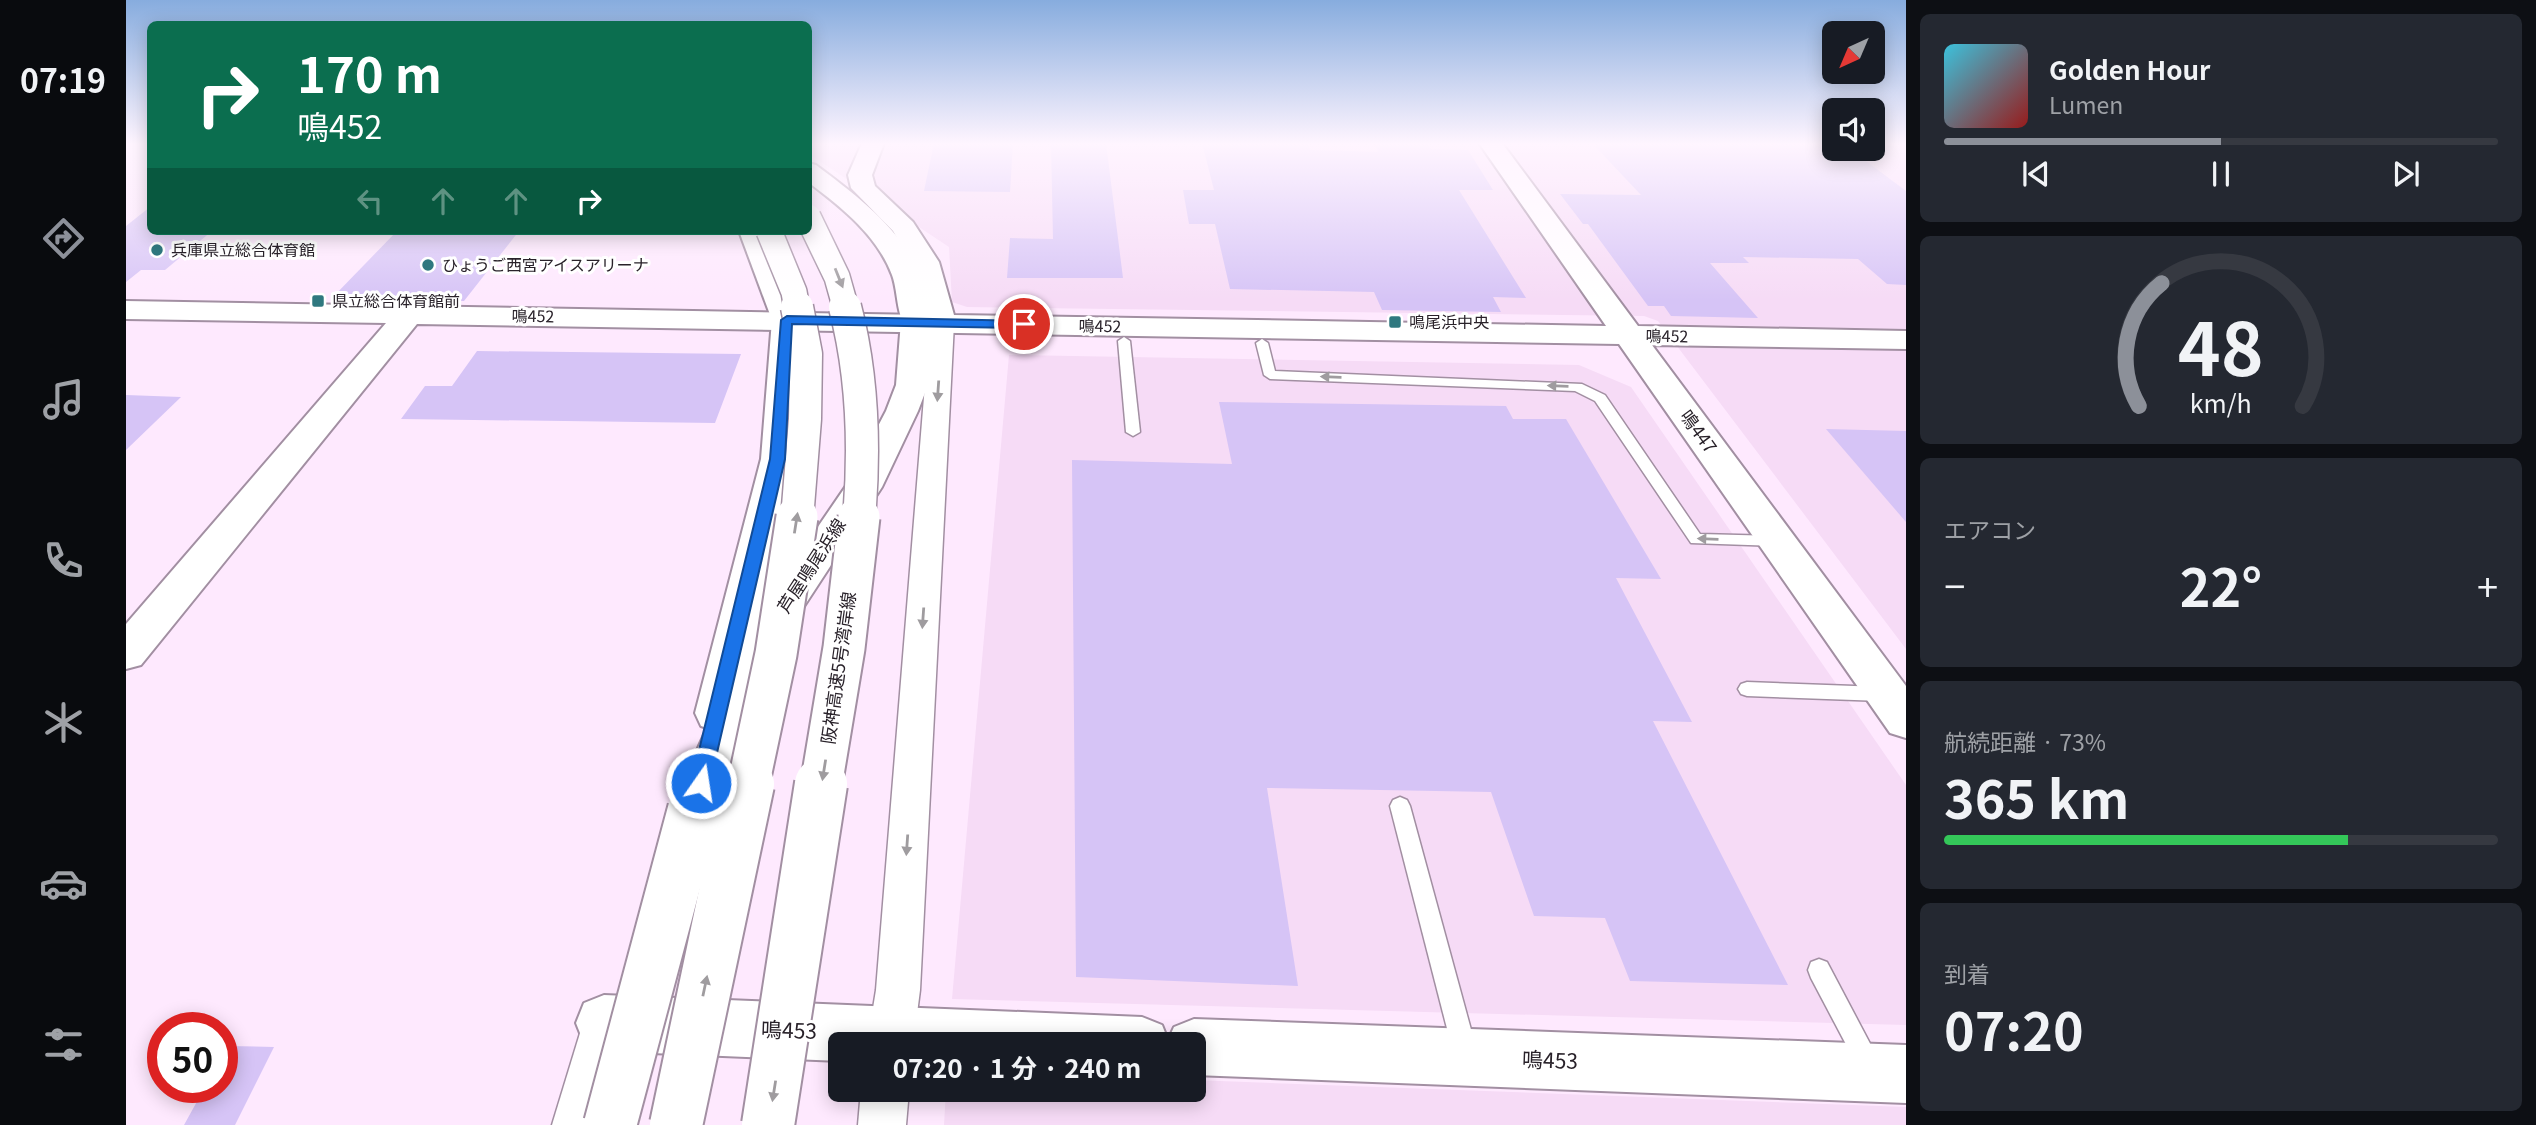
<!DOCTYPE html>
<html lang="ja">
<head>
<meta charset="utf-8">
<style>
  body { margin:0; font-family:Georgia,"Noto Sans JP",serif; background:#242831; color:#f1f3f6; height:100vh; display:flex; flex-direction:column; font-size:26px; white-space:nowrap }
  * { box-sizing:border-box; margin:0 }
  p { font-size:23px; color:#9ea1a6 }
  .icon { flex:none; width:38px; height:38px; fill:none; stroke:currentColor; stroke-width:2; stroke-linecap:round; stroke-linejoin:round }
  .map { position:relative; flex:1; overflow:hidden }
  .drawer { display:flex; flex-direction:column; gap:14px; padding:14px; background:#0d0f14; width:630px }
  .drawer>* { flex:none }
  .guide { position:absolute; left:21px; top:21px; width:665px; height:214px; border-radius:10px; box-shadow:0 4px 18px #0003; background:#0b6e4f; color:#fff; overflow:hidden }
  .needle { width:46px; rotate:224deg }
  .controls { position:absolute; left:1696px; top:21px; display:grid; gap:14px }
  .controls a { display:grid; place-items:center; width:63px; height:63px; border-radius:10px; background:#171b24; box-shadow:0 4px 18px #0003; font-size:35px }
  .speed { position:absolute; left:21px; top:1012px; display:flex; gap:14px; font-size:35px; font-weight:700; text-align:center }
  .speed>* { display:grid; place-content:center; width:91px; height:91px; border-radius:50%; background:#171b24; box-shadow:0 4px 18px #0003; line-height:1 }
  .speed .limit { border:10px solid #d22; background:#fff; color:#111 }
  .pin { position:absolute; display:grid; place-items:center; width:60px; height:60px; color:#fff; margin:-30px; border:4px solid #fff; border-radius:50%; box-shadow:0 2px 7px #0007 }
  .me { position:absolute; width:77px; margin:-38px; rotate:13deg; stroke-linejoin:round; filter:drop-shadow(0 0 5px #0008) }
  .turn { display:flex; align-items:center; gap:24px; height:147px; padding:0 35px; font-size:32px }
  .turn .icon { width:91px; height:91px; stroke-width:2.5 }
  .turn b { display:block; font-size:49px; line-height:60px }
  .lanes { display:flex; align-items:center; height:66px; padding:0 35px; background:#0003; justify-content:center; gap:35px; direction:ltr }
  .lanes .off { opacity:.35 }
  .big { font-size:52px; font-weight:700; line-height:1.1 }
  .drawer .widget { flex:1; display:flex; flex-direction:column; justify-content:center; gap:10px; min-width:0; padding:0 24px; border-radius:10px; background:#242831 }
  .drawer .dial { align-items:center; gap:0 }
  .dial svg { height:182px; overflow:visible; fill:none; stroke:#363941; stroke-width:7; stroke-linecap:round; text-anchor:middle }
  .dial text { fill:#f1f3f6; stroke:none }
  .song { display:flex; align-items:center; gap:21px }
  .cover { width:84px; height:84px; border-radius:10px; background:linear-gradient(135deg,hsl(190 70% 55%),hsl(0 70% 35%)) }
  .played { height:7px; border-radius:4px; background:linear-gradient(90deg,#8c9099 50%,#363941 50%) }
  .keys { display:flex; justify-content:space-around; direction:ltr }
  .heat { display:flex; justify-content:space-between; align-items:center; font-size:38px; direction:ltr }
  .charge { height:10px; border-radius:5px; background:linear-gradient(90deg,#34c759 73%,#363941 0) }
  .trip { position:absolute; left:702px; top:1032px; width:378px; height:70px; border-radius:10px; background:#171b24; box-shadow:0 4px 18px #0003; font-weight:700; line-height:70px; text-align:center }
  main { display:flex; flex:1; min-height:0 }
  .tabs { display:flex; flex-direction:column; width:126px; justify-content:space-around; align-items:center; background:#090b0e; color:#9ea1a6 }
  .tabs .icon { width:49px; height:49px }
  .tabs .selected { color:#8c9099 }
  .tabs b { font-size:32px; color:#f1f3f6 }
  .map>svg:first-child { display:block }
  .built { fill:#f6dbf6 }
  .building { fill:#d6c4f6 }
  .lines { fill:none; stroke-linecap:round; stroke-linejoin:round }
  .service-casing { stroke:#a28fa2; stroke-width:3 }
  .minor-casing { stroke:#a28fa2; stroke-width:3 }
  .tertiary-casing { stroke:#a28fa2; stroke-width:4 }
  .secondary-casing { stroke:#a28fa2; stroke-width:4 }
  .motorway-casing { stroke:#a28fa2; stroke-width:4 }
  .service { fill:#fff; fill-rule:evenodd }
  .minor { fill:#fff; fill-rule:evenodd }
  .tertiary { fill:#fff; fill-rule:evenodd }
  .secondary { fill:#fff; fill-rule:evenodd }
  .motorway { fill:#fff; fill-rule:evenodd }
  .secondary-bridge-casing { stroke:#a28fa2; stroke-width:56; stroke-linecap:butt }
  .motorway-bridge-far3-casing { stroke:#a28fa2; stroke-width:28; stroke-linecap:butt }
  .motorway-bridge-far2-casing { stroke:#a28fa2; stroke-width:35; stroke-linecap:butt }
  .motorway-bridge-far1-casing { stroke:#a28fa2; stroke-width:45; stroke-linecap:butt }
  .motorway-bridge-casing { stroke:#a28fa2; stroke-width:56; stroke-linecap:butt }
  .secondary-bridge { stroke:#fff; stroke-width:52 }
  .motorway-bridge-far3 { stroke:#fff; stroke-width:25 }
  .motorway-bridge-far2 { stroke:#fff; stroke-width:32 }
  .motorway-bridge-far1 { stroke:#fff; stroke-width:41 }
  .motorway-bridge { stroke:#fff; stroke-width:52 }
  .oneway { fill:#9f9c9f }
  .route { fill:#1a73e8; stroke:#114b97; stroke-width:2 }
  .poi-dot { fill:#2f787f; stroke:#fff; stroke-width:2.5 }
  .labels { text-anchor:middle; stroke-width:6; stroke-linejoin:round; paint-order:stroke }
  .far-poi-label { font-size:16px; fill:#29222a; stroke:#fff; text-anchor:start }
  .far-street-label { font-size:16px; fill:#29222a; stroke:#fff }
  .street-label { font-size:18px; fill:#29222a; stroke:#fff }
  .near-street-label { font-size:21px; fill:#29222a; stroke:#fff }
</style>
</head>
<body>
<main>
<nav class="tabs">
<b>07:19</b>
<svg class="icon selected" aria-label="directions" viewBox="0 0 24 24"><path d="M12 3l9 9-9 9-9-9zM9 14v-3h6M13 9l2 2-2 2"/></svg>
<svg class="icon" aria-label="music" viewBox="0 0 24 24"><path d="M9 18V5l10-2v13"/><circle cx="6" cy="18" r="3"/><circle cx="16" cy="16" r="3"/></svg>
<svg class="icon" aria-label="phone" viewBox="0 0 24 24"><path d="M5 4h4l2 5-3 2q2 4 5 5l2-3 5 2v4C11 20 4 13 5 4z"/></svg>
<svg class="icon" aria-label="climate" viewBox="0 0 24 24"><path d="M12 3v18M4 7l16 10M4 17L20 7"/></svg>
<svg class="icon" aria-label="car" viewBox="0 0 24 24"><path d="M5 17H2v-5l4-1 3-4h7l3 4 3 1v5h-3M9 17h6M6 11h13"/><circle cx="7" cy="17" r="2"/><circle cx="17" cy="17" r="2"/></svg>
<svg class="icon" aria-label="filters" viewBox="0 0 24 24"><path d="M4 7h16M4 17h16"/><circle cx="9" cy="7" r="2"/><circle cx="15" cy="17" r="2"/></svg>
</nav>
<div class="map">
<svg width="1780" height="1125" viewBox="0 0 1780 1125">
  <rect width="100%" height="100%" fill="#fee9fe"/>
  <g class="built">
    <polygon points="682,143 1708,143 1708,149 1746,149 1747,143 1780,143 1780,649 1532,321 1518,316 841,307 826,302 823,247 683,154"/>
    <polygon points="883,355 1453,365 1505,387 1780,785 1780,1025 826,999"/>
    <polygon points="1068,1080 1780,1107 1780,1125 818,1125 820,1090 1068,1090"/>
  </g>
  <g class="building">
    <polygon points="808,143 887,143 884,192 798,191"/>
    <polygon points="925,143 980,143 997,278 881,278 884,238 927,239"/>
    <polygon points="1076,143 1181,143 1184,150 1252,152 1248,143 1301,143 1305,149 1342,150 1367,190 1333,190 1400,298 1367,297 1375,312 1256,310 1248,292 1104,289 1089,224 1063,224 1057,190 1088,190"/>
    <polygon points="1466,143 1708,143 1708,149 1724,149 1780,191 1780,285 1761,284 1732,259 1617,257 1623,263 1584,263 1632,318 1545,316 1538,306 1522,306 1462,224 1457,224 1434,194 1515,195"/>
    <polygon points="24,207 24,231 86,231 39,270 15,270 0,282 0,226"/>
    <polygon points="271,231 393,231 338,301 206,298"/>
    <polygon points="351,351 615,354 589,423 275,419 299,386 326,386"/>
    <polygon points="0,395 55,397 0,450"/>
    <polygon points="1093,402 1380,406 1387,419 1440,419 1535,579 1490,578 1566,722 1527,721 1662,985 1504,981 1479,918 1408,916 1365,792 1141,788 1172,986 950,977 946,460 1106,464"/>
    <polygon points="1700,429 1780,431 1780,522"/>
    <polygon points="101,1046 148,1047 109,1125 58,1125 79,1087 96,1087 96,1054"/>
  </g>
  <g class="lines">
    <g class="service-casing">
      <g id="service">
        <polygon points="998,337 1004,341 1014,432 1007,436 1000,432 992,341"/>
        <polygon points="1136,339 1142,343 1149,371 1456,384 1479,395 1574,534 1651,536 1659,541 1651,546 1565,543 1469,401 1449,391 1144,379 1138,375 1130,343"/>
        <polygon points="1621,682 1756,687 1762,689 1765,694 1762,699 1756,701 1621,696 1615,694 1612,689 1615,684"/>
        <polygon points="1274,797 1281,800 1284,806 1350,1048 1346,1056 1338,1060 1330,1056 1326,1048 1264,806 1267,800"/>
        <polygon points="1693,959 1701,962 1749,1053 1753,1061 1749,1069 1741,1073 1733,1069 1685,978 1682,970 1685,962"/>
      </g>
    </g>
    <g class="minor-casing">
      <g id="minor">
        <polygon points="816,316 825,318 828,323 794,990 787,1045 741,1045 750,990 804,323 807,318"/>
        <polygon points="478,1000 494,1007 501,1023 474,1125 426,1125 462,1007"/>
        <polygon points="735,1090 783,1090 780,1125 732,1125"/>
      </g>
    </g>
    <g class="tertiary-casing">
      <g id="tertiary">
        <polygon points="736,143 758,143 746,175 749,186 787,222 813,262 828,315 1480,326 1353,143 1376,143 1512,326 1780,331 1780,349 1526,345 1780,686 1780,738 1764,733 1493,344 291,324 15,665 0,669 0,624 260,323 0,319 0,301 799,315 785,262 767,231 725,188 722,175"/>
        <polygon points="478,995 1016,1017 1036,1025 1042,1040 1048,1027 1068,1019 1780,1045 1780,1103 1068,1075 1068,1045 714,1045 714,1061 478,1051 458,1043 450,1023 458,1003"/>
      </g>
    </g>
    <g class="secondary-casing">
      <polygon id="secondary" points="661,311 671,314 676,320 677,336 669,459 637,607 722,483 760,411 770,385 775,321 780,315 790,312 800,315 805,321 802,385 792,411 756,487 675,611 585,825 568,831 551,825 544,810 581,728 575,726 569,713 635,459 646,320 651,314"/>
    </g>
    <g class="motorway-casing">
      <g id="motorway">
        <path d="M682,163L690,165C731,196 777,229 795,279C800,292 802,307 805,321L800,327L790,330L780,327C770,313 772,291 766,275C751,235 715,207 682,182Z"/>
        <polygon points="613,231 639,231 676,320 671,326 661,329 651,326 646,320"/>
      </g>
    </g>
    <use href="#service" class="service"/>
    <use href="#minor" class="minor"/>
    <use href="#tertiary" class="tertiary"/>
    <use href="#secondary" class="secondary"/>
    <use href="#motorway" class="motorway"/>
    <g class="secondary-bridge-casing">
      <polyline id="secondary-bridge" points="484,1125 568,810"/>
    </g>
    <g class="motorway-bridge-far3-casing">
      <g id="motorway-bridge-far3">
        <polyline points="682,217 711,277 720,309"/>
        <polyline points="643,231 668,292 671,309"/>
      </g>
    </g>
    <g class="motorway-bridge-far2-casing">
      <g id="motorway-bridge-far2">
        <path d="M719,307C737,376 739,448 733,519"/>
        <polyline points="671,519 679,419 680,354 671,307"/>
      </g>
    </g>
    <g class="motorway-bridge-far1-casing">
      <g id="motorway-bridge-far1">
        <polyline points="622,786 650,654 671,517"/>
        <polyline points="695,786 718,648 733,517"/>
      </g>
    </g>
    <g class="motorway-bridge-casing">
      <g id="motorway-bridge">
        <polyline points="550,1125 622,784"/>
        <polyline points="642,1125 695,784"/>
      </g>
    </g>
    <use href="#secondary-bridge" class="secondary-bridge"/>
    <use href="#motorway-bridge-far3" class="motorway-bridge-far3"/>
    <use href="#motorway-bridge-far2" class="motorway-bridge-far2"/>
    <use href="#motorway-bridge-far1" class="motorway-bridge-far1"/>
    <use href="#motorway-bridge" class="motorway-bridge"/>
  </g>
  <defs><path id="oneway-solid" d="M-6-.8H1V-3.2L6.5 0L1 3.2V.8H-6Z" transform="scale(1.75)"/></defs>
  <g class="oneway">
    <use href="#oneway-solid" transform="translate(713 278) rotate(68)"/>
    <use href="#oneway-solid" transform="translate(1205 377) rotate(-178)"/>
    <use href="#oneway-solid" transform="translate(1432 386) rotate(-178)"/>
    <use href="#oneway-solid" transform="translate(812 391) rotate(94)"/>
    <use href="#oneway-solid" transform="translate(670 523) rotate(-81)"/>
    <use href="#oneway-solid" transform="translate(1582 539) rotate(-178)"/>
    <use href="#oneway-solid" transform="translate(797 618) rotate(94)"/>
    <use href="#oneway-solid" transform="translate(698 770) rotate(99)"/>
    <use href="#oneway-solid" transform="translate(781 845) rotate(94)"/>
    <use href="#oneway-solid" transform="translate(579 986) rotate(-78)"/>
    <use href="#oneway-solid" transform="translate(648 1091) rotate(99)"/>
  </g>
  <linearGradient id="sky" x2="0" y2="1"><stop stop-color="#87acde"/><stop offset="0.48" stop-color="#fff5ff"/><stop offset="1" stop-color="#fff5ff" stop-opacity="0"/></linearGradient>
  <rect width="1780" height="300" fill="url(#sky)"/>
  <polygon class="route" points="661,316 898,321 905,324 898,328 666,324 659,459 584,783 581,789 575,792 568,789 565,783 644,459 655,320"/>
  <g class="poi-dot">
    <circle cx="31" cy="250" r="7"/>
    <circle cx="302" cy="265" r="7"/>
    <rect x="185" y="294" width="14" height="14" rx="3.5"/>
    <rect x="1262" y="315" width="14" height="14" rx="3.5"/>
  </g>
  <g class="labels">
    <g class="far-poi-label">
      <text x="45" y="256">兵庫県立総合体育館</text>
      <text x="316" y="271">ひょうご西宮アイスアリーナ</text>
      <text x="206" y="307">県立総合体育館前</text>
      <text x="1283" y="328">鳴尾浜中央</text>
    </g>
    <g class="far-street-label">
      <text transform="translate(407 316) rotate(1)" y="6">鳴452</text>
      <text transform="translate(974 326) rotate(1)" y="6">鳴452</text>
      <text transform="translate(1541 336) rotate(1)" y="6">鳴452</text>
    </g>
    <g class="street-label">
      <text transform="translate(1572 432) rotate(54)" y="6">鳴447</text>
      <text transform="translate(686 566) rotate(-57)" y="6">芦屋鳴尾浜線</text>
      <text transform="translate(713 668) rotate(-82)" y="6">阪神高速5号湾岸線</text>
    </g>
    <g class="near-street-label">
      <text transform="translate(663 1031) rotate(2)" y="7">鳴453</text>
      <text transform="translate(1424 1061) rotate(2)" y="7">鳴453</text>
    </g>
  </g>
</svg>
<div class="controls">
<a><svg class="needle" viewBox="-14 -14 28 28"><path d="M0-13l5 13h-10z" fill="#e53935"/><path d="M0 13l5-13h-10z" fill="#9ea1a6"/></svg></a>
<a><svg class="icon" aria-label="sound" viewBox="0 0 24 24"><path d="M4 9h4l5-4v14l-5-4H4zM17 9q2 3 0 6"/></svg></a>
</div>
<div class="speed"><div class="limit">50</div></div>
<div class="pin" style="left:898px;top:324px;background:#d93025"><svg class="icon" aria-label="arrive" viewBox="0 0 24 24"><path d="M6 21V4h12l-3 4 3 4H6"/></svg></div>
<svg class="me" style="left:575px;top:783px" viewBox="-20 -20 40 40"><circle r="17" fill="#1a73e8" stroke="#fff" stroke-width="3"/><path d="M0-11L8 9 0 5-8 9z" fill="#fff"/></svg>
<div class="trip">07:20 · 1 分 · 240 m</div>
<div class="guide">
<div class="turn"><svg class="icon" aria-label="right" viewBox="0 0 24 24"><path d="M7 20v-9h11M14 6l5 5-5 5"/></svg><div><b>170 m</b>鳴452</div></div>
<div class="lanes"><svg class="icon off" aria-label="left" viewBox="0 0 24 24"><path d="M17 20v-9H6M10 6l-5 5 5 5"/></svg><svg class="icon off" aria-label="ahead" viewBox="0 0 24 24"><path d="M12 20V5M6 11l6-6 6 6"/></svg><svg class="icon off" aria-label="ahead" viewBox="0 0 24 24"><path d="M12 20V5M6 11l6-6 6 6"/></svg><svg class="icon" aria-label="right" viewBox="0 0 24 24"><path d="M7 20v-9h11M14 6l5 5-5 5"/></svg></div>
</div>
</div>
<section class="drawer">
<div class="widget">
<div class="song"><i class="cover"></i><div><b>Golden Hour</b><p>Lumen</p></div></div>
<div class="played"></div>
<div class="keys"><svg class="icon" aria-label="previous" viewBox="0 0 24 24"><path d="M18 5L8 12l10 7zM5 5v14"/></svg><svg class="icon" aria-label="pause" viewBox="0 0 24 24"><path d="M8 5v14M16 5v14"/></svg><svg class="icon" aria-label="next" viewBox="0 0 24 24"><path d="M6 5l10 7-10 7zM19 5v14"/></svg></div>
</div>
<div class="widget dial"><svg viewBox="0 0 100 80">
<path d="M14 69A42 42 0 1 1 86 69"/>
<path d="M14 69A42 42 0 0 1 24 15" stroke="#8c9099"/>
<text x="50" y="56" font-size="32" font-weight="700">48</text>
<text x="50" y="72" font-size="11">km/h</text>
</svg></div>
<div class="widget"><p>エアコン</p>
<div class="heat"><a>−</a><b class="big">22°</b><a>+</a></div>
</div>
<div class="widget"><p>航続距離 · 73%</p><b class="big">365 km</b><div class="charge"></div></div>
<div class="widget"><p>到着</p><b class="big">07:20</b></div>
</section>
</main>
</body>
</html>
